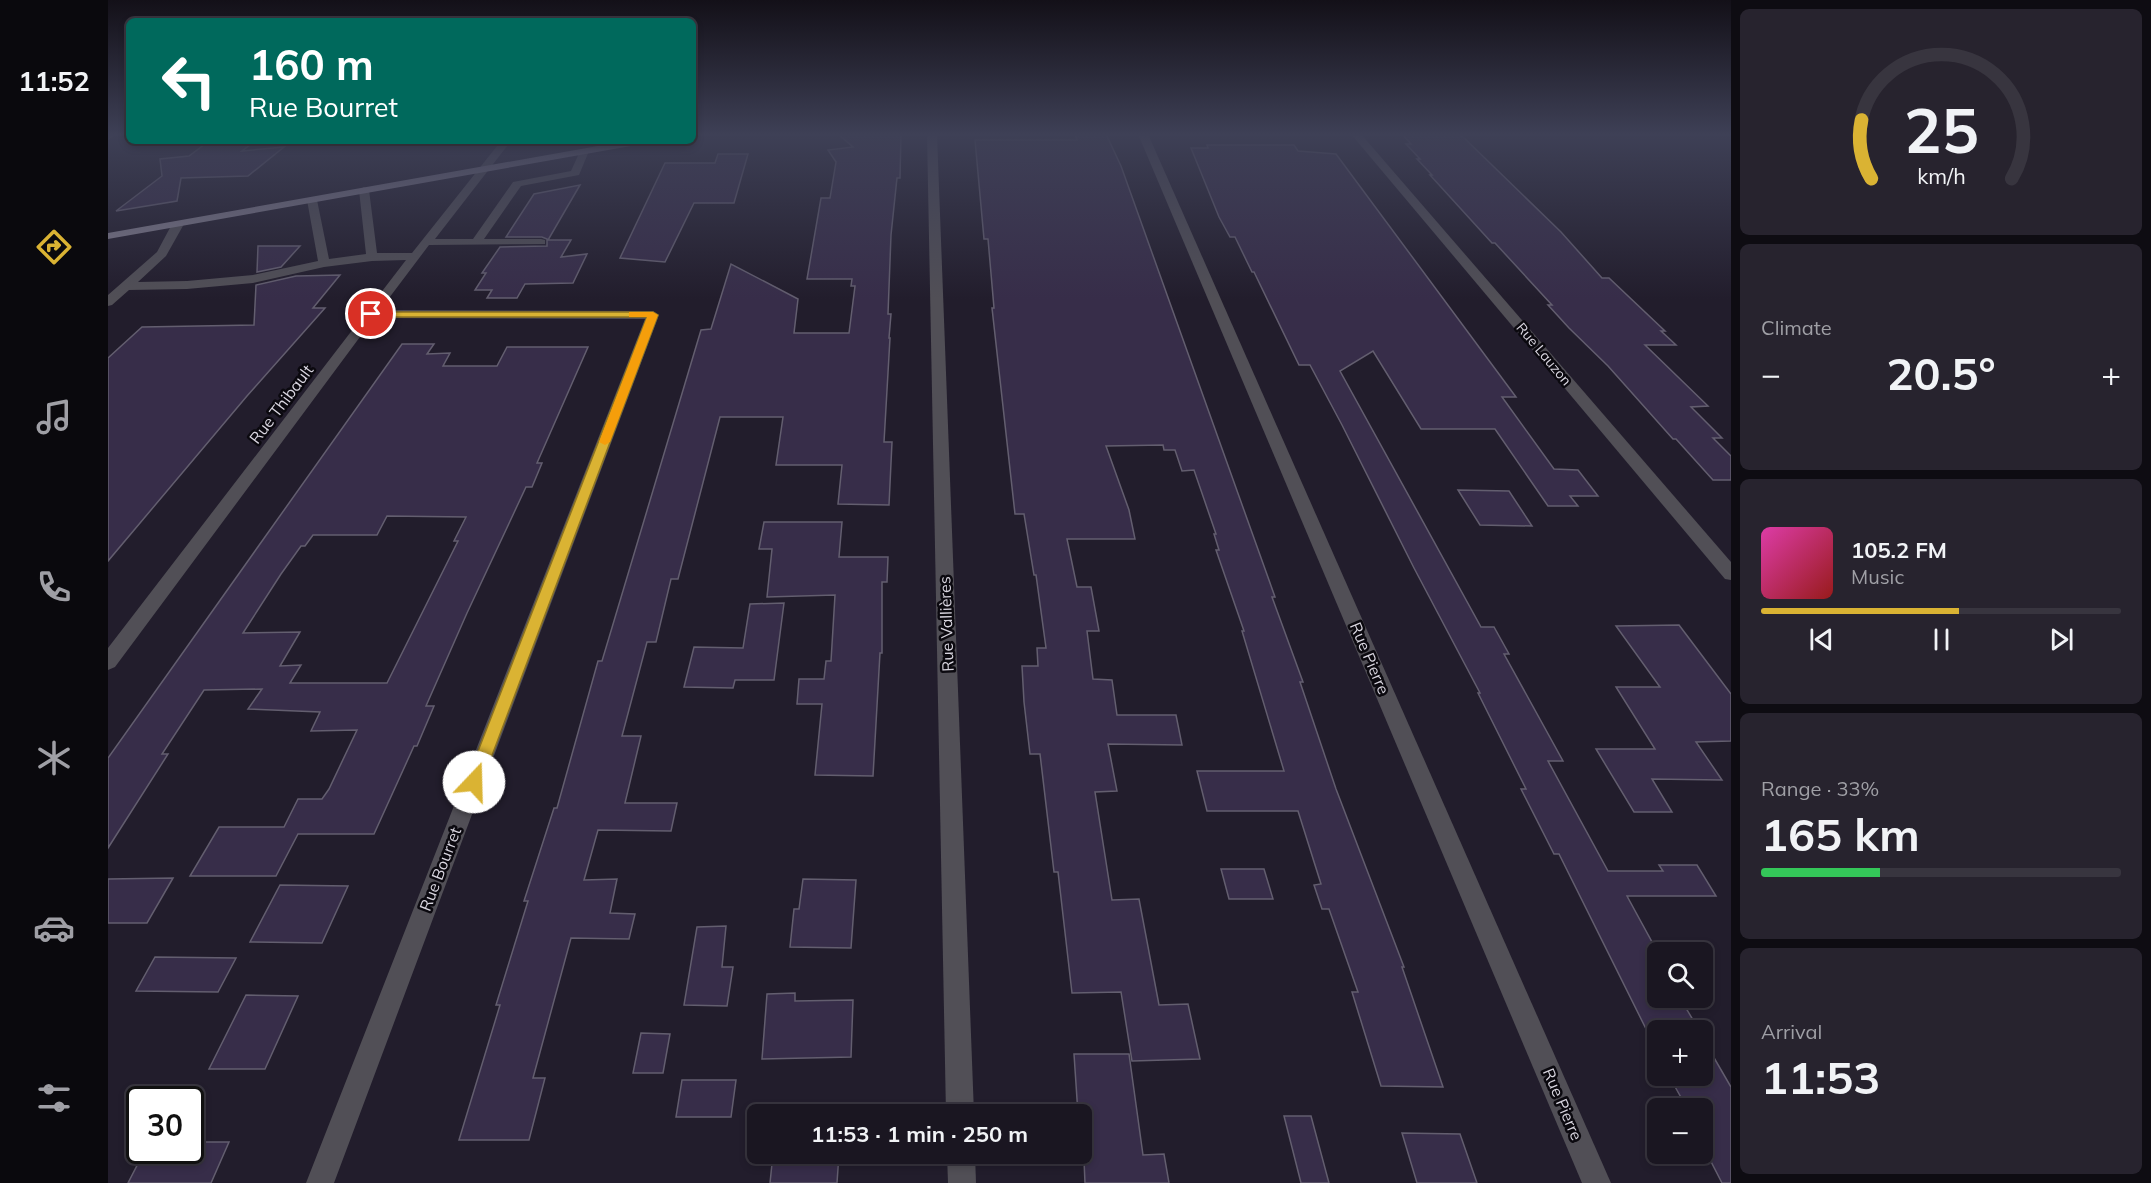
<!DOCTYPE html>
<html lang="en">
<head>
<meta charset="utf-8">
<style>
  body { margin:0; font-family:Mulish,sans-serif; background:#27232e; color:#f1f3f6; height:100vh; display:flex; flex-direction:column; font-size:22px; white-space:nowrap }
  * { box-sizing:border-box; margin:0 }
  p { font-size:20px; color:#9f9fa5 }
  .icon { flex:none; width:33px; height:33px; fill:none; stroke:currentColor; stroke-width:2; stroke-linecap:round; stroke-linejoin:round }
  .map { position:relative; flex:1; overflow:hidden }
  .panel { display:flex; flex-direction:column; gap:9px; padding:9px; background:#0e0c12; width:420px }
  .panel>* { flex:none }
  .banner { position:absolute; left:18px; top:18px; width:570px; height:126px; border-radius:9px; box-shadow:0 3px 9px #0003,0 0 0 2px #38353f; background:#00695c; color:#fff; overflow:hidden }
  .tools { position:absolute; left:1539px; top:942px; display:grid; gap:12px }
  .tools a { display:grid; place-items:center; width:66px; height:66px; border-radius:9px; background:#1a1621; box-shadow:0 3px 9px #0003,0 0 0 2px #38353f; font-size:30px }
  .speed { position:absolute; left:18px; top:1086px; display:flex; gap:12px; font-size:30px; font-weight:700; text-align:center }
  .speed>* { display:grid; place-content:center; width:78px; height:78px; border-radius:50%; background:#1a1621; box-shadow:0 3px 9px #0003,0 0 0 2px #38353f; line-height:1 }
  .speed .limit { border:3px solid #111; border-radius:9px; background:#fff; color:#111 }
  .pin { position:absolute; display:grid; place-items:center; width:51px; height:51px; color:#fff; margin:-26px; border:3px solid #fff; border-radius:50%; box-shadow:0 2px 6px #0007 }
  .me { position:absolute; width:66px; margin:-33px; rotate:21deg; stroke-linejoin:round; filter:drop-shadow(0 0 4px #0008) }
  .turn { display:flex; align-items:center; gap:21px; height:126px; padding:0 24px; font-size:27px }
  .turn .icon { width:78px; height:78px; stroke-width:2.5 }
  .turn b { display:block; font-size:42px; line-height:51px }
  .big { font-size:45px; font-weight:700; line-height:1.1 }
  .panel .card { flex:1; display:flex; flex-direction:column; justify-content:center; gap:9px; min-width:0; padding:0 21px; border-radius:9px; background:#27232e }
  .panel .dial { align-items:center; gap:0 }
  .dial svg { height:156px; overflow:visible; fill:none; stroke:#38353f; stroke-width:7; stroke-linecap:round; text-anchor:middle }
  .dial text { fill:#f1f3f6; stroke:none }
  .song { display:flex; align-items:center; gap:18px }
  .cover { width:72px; height:72px; border-radius:9px; background:linear-gradient(135deg,hsl(320 70% 55%),hsl(0 70% 35%)) }
  .played { height:6px; border-radius:3px; background:linear-gradient(90deg,#dab333 55%,#38353f 55%) }
  .keys { display:flex; justify-content:space-around; direction:ltr }
  .heat { display:flex; justify-content:space-between; align-items:center; font-size:33px; direction:ltr }
  .charge { height:9px; border-radius:4px; background:linear-gradient(90deg,#34c759 33%,#38353f 0) }
  .trip { position:absolute; left:639px; top:1104px; width:345px; height:60px; border-radius:9px; background:#1a1621; box-shadow:0 3px 9px #0003,0 0 0 2px #38353f; font-weight:700; line-height:60px; text-align:center }
  main { display:flex; flex:1; min-height:0 }
  .menu { display:flex; flex-direction:column; width:108px; justify-content:space-around; align-items:center; background:#0a090d; color:#9f9fa5 }
  .menu .icon { width:42px; height:42px }
  .menu .active { color:#dab333 }
  .menu b { font-size:27px; color:#f1f3f6 }
  .map>svg:first-child { display:block }
  .building { fill:#372d49; stroke:#635e6f; stroke-width:1.5; fill-rule:evenodd }
  .lines { fill:none; stroke-linecap:round; stroke-linejoin:round }
  .minor { fill:#514f56; fill-rule:evenodd }
  .major { fill:#827d8d; fill-rule:evenodd }
  .route { fill:#dab333; stroke:#8e7421; stroke-width:1.5 }
  .slow { fill:#f59e0b }
  .labels { text-anchor:middle; stroke-width:5; stroke-linejoin:round; paint-order:stroke }
  .far-street-label { font-size:14px; fill:#d9d6e0; stroke:#0b090f }
  .street-label { font-size:16px; fill:#d9d6e0; stroke:#0b090f }
</style>
</head>
<body>
<main>
<nav class="menu">
<b>11:52</b>
<svg class="icon active" aria-label="directions" viewBox="0 0 24 24"><path d="M12 3l9 9-9 9-9-9zM9 14v-3h6M13 9l2 2-2 2"/></svg>
<svg class="icon" aria-label="music" viewBox="0 0 24 24"><path d="M9 18V5l10-2v13"/><circle cx="6" cy="18" r="3"/><circle cx="16" cy="16" r="3"/></svg>
<svg class="icon" aria-label="phone" viewBox="0 0 24 24"><path d="M5 4h4l2 5-3 2q2 4 5 5l2-3 5 2v4C11 20 4 13 5 4z"/></svg>
<svg class="icon" aria-label="climate" viewBox="0 0 24 24"><path d="M12 3v18M4 7l16 10M4 17L20 7"/></svg>
<svg class="icon" aria-label="car" viewBox="0 0 24 24"><path d="M5 17H2v-5l4-1 3-4h7l3 4 3 1v5h-3M9 17h6M6 11h13"/><circle cx="7" cy="17" r="2"/><circle cx="17" cy="17" r="2"/></svg>
<svg class="icon" aria-label="filters" viewBox="0 0 24 24"><path d="M4 7h16M4 17h16"/><circle cx="9" cy="7" r="2"/><circle cx="15" cy="17" r="2"/></svg>
</nav>
<div class="map">
<svg width="1623" height="1183" viewBox="0 0 1623 1183">
  <rect width="100%" height="100%" fill="#221d2c"/>
  <g class="building">
    <polygon points="730,134 793,134 792,178 789,178 783,235 780,314 783,314 781,338 782,338 776,442 784,442 781,505 730,504 734,465 668,465 675,417 612,417 570,579 563,579 548,642 539,642 514,736 533,736 517,803 569,803 563,831 490,830 476,880 509,879 502,913 527,914 521,939 463,938 425,1078 437,1078 421,1140 351,1140 392,1005 388,1005 420,901 416,901 446,808 449,808 490,661 494,661 593,330 603,329 623,264 690,299 686,333 741,333 747,286 743,286 744,279 699,279 713,198 722,198 728,162 720,150 745,147"/>
    <polygon points="967,134 998,134 1013,166 1167,597 1164,597 1195,682 1192,682 1228,789 1296,967 1294,967 1335,1087 1273,1086 1244,992 1250,992 1221,909 1214,909 1206,885 1213,884 1190,811 1099,811 1089,771 1176,771 1134,631 1136,631 1108,550 1111,550 1106,534 1108,534 1086,470 1074,471 1067,450 1056,450 1055,445 998,446 1021,510 1027,539 959,539 969,587 983,587 991,631 979,631 985,679 1004,680 1009,715 1068,715 1074,745 1000,744 1009,791 987,792 1004,900 1031,899 1051,1005 1080,1004 1092,1059 1024,1061 1013,992 964,993 950,872 946,872 932,754 922,754 916,702 914,666 930,666 929,648 938,648 928,575 926,575 916,514 907,514 884,308 886,308 880,239 876,239 867,140 969,140"/>
    <polygon points="1294,134 1352,134 1453,232 1494,278 1501,278 1557,331 1553,331 1568,345 1537,345 1600,406 1583,407 1614,438 1605,438 1623,456 1623,480 1605,480 1568,439 1565,439 1500,366 1461,328 1440,305 1444,305 1387,243 1384,243 1322,175 1324,175 1309,159 1312,159 1298,144 1303,144"/>
    <polygon points="101,141 147,141 134,151 176,147 140,176 73,178 69,201 8,211 54,176 52,159 81,156"/>
    <polygon points="1099,145 1186,145 1190,151 1228,154 1408,397 1394,397 1446,469 1470,470 1490,496 1462,496 1470,506 1440,506 1387,429 1313,429 1265,351 1232,371 1373,627 1386,627 1401,654 1396,654 1455,761 1440,761 1500,871 1555,871 1551,865 1589,865 1608,896 1519,896 1550,953 1550,998 1572,998 1591,1030 1550,1030 1550,1053 1451,854 1446,854 1413,789 1418,789 1370,693 1372,693 1306,568 1234,425 1202,365 1191,365 1146,272 1144,272 1127,237 1122,237 1111,217 1083,148 1100,148"/>
    <polygon points="610,154 640,154 626,203 586,203 557,262 512,258 557,163 607,163"/>
    <polygon points="472,185 440,240 463,240 453,257 479,254 465,283 417,284 409,298 379,298 384,290 367,290 378,273 374,273 392,247 439,246 439,239 434,237 398,237 426,194"/>
    <polygon points="150,246 192,246 173,267 149,272"/>
    <polygon points="232,275 205,308 217,308 139,396 0,561 0,358 34,327 146,325 148,285 188,276"/>
    <path d="M294,344H326L319,354L342,353L335,366H389L399,347H480L429,463H434L424,487H418L359,613L318,706H326L309,746H306L266,834H190L168,876H82L111,827H176L190,799H214L221,789L249,730L203,731L212,712L140,709L154,689L96,690L54,754H60L0,848V758ZM279,516L358,517L346,541H350L279,683H182L193,665L172,666L192,632L135,633L173,574L193,546H197L205,535H269Z"/>
    <polygon points="1350,490 1401,491 1424,526 1372,525"/>
    <polygon points="656,522 734,522 731,557 780,557 779,582 774,582 774,653 772,653 765,776 707,775 714,704 689,704 691,679 716,679 718,661 723,661 727,595 659,597 664,549 651,549"/>
    <polygon points="676,603 666,680 627,680 625,688 576,687 586,647 635,648 642,604"/>
    <polygon points="1571,625 1623,694 1623,741 1588,742 1614,780 1544,779 1564,812 1526,812 1488,749 1547,749 1508,687 1552,687 1508,626"/>
    <polygon points="1113,869 1156,869 1165,899 1121,899"/>
    <polygon points="65,878 39,923 0,923 0,879"/>
    <polygon points="695,879 748,880 743,948 682,947 686,909 691,909"/>
    <polygon points="172,885 240,886 214,943 142,942"/>
    <polygon points="618,926 614,967 625,967 619,1006 576,1005 589,927"/>
    <polygon points="47,957 128,958 110,992 28,991"/>
    <polygon points="687,993 687,1001 745,1000 743,1057 654,1059 659,994"/>
    <polygon points="138,995 190,996 157,1069 101,1069"/>
    <polygon points="533,1033 562,1034 555,1073 525,1073"/>
    <polygon points="1594,1037 1623,1087 1623,1183 1614,1183 1594,1144 1594,1108 1579,1108 1561,1076 1594,1076"/>
    <polygon points="966,1054 1021,1054 1035,1155 1056,1154 1061,1183 977,1183 974,1114 970,1114"/>
    <polygon points="574,1080 628,1080 623,1117 568,1117"/>
    <polygon points="1176,1116 1203,1116 1221,1183 1193,1183"/>
    <polygon points="1294,1133 1352,1134 1369,1183 1309,1183"/>
    <polygon points="82,1142 121,1142 103,1183 20,1183 37,1150 82,1150"/>
    <polygon points="665,1154 731,1154 729,1183 662,1183"/>
  </g>
  <g class="lines">
    <g class="minor">
      <polygon points="0,134 10,134 0,140"/>
      <polygon points="819,134 829,134 866,1114 838,1114"/>
      <polygon points="1030,134 1040,134 1503,1183 1474,1183"/>
      <polygon points="1243,134 1253,134 1623,562 1623,580 1617,579"/>
      <polygon points="393,141 403,141 327,239 365,239 405,182 463,171 473,149 479,149 481,151 471,175 413,186 376,239 433,239 437,240 437,244 321,245 272,310 545,311 551,315 226,1183 198,1183 537,319 266,318 7,667 0,670 0,648 298,260 264,261 216,267 145,283 79,289 21,290 4,305 0,306 0,295 49,252 64,224 70,221 76,224 58,256 30,282 79,281 145,275 210,261 199,200 204,197 209,200 221,259 258,254 251,190 256,187 261,190 269,253 304,253"/>
      <polygon points="839,1154 867,1154 868,1183 840,1183"/>
    </g>
    <polygon class="major" points="518,141 539,141 534,144 0,239 0,233"/>
  </g>
  <linearGradient id="sky" x2="0" y2="1"><stop stop-color="#131018"/><stop offset="0.45" stop-color="#3e4056"/><stop offset="1" stop-color="#3e4056" stop-opacity="0"/></linearGradient>
  <rect width="1623" height="299" fill="url(#sky)"/>
  <polygon class="route" points="259,312 545,312 550,315 374,782 371,787 366,789 360,787 358,782 539,317 263,317 259,316"/>
  <polygon class="slow" points="521,312 545,312 550,315 502,442 497,445 491,442 539,317 521,317"/>
  <g class="labels">
    <g class="far-street-label">
      <text transform="translate(1436 354) rotate(50)" y="5">Rue Lauzon</text>
    </g>
    <g class="street-label">
      <text transform="translate(173 404) rotate(-53)" y="6">Rue Thibault</text>
      <text transform="translate(838 624) rotate(-92)" y="6">Rue Vallières</text>
      <text transform="translate(1262 658) rotate(67)" y="6">Rue Pierre</text>
      <text transform="translate(332 869) rotate(-69)" y="6">Rue Bourret</text>
      <text transform="translate(1455 1104) rotate(67)" y="6">Rue Pierre</text>
    </g>
  </g>
</svg>
<div class="tools">
<a><svg class="icon" aria-label="search" viewBox="0 0 24 24"><circle cx="10" cy="10" r="6"/><path d="M15 15l6 6"/></svg></a>
<a>+</a>
<a>−</a>
</div>
<div class="speed"><div class="limit">30</div></div>
<div class="pin" style="left:263px;top:314px;background:#d93025"><svg class="icon" aria-label="arrive" viewBox="0 0 24 24"><path d="M6 21V4h12l-3 4 3 4H6"/></svg></div>
<svg class="me" style="left:366px;top:782px" viewBox="-20 -20 40 40"><circle r="19" fill="#fff"/><path d="M0-13L10 11 0 6-10 11z" fill="#dab333"/></svg>
<div class="trip">11:53 · 1 min · 250 m</div>
<div class="banner">
<div class="turn"><svg class="icon" aria-label="left" viewBox="0 0 24 24"><path d="M17 20v-9H6M10 6l-5 5 5 5"/></svg><div><b>160 m</b>Rue Bourret</div></div>
</div>
</div>
<section class="panel">
<div class="card dial"><svg viewBox="0 0 100 80">
<path d="M14 69A42 42 0 1 1 86 69"/>
<path d="M14 69A42 42 0 0 1 9 39" stroke="#dab333"/>
<text x="50" y="56" font-size="32" font-weight="700">25</text>
<text x="50" y="72" font-size="11">km/h</text>
</svg></div>
<div class="card"><p>Climate</p>
<div class="heat"><a>−</a><b class="big">20.5°</b><a>+</a></div>
</div>
<div class="card">
<div class="song"><i class="cover"></i><div><b>105.2 FM</b><p>Music</p></div></div>
<div class="played"></div>
<div class="keys"><svg class="icon" aria-label="previous" viewBox="0 0 24 24"><path d="M18 5L8 12l10 7zM5 5v14"/></svg><svg class="icon" aria-label="pause" viewBox="0 0 24 24"><path d="M8 5v14M16 5v14"/></svg><svg class="icon" aria-label="next" viewBox="0 0 24 24"><path d="M6 5l10 7-10 7zM19 5v14"/></svg></div>
</div>
<div class="card"><p>Range · 33%</p><b class="big">165 km</b><div class="charge"></div></div>
<div class="card"><p>Arrival</p><b class="big">11:53</b></div>
</section>
</main>
</body>
</html>
